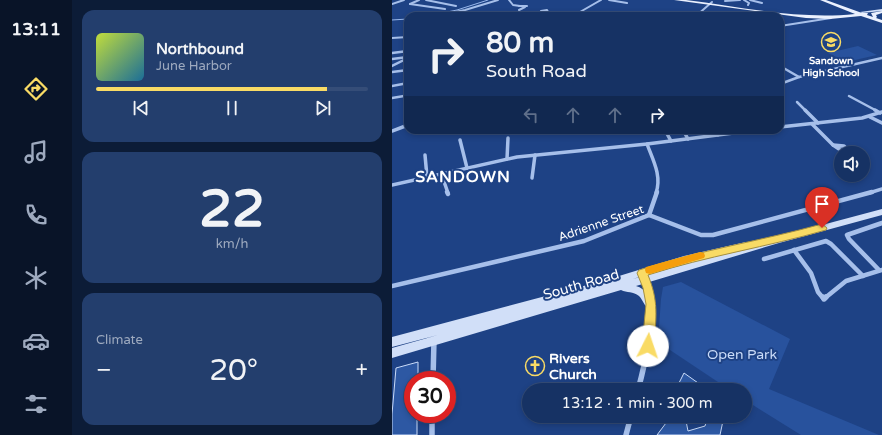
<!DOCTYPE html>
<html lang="en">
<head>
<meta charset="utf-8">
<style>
  body { margin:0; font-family:"Varela Round",sans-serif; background:#233e6d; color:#f1f3f6; height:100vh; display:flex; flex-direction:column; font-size:15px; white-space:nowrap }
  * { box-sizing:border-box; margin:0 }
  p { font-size:13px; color:#9eaabf }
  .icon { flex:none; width:22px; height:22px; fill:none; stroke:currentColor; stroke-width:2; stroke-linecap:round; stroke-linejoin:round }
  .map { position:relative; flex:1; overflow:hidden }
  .details { display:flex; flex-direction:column; gap:10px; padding:10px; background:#0c1c37; width:320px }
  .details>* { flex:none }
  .guide { position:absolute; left:12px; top:12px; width:380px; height:122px; border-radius:12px; box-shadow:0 2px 6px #0003,0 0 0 1px #354d78; background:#163264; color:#f1f3f6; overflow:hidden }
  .tools { position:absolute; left:442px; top:146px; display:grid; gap:8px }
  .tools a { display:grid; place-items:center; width:36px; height:36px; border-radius:50%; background:#163264; box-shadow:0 2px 6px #0003,0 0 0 1px #354d78; font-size:20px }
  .speed { position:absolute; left:12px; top:371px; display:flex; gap:8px; font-size:20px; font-weight:700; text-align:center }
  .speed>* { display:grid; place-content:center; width:52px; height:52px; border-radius:50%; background:#163264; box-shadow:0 2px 6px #0003,0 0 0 1px #354d78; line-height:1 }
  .speed .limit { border:6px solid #d22; background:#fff; color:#111 }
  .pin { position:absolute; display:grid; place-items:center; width:34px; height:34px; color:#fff; margin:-41px -17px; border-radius:50% 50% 50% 0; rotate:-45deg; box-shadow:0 0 4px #0007 }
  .pin .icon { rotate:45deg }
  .me { position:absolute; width:44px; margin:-22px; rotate:4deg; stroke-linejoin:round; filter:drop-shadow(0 0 3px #0008) }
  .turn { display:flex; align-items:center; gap:14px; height:84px; padding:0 16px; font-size:18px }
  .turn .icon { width:52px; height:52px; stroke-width:2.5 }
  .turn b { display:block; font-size:28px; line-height:34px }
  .lanes { display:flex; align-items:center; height:38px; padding:0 16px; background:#0003; justify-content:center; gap:20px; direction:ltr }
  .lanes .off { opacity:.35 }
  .big { font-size:30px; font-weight:600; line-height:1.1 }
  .details .card { flex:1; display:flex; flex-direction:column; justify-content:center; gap:6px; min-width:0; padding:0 14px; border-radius:12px; background:#233e6d }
  .details .dial { align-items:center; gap:0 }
  .dial b { font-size:52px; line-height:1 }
  .song { display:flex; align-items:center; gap:12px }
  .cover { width:48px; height:48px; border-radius:6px; background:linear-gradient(135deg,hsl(70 70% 55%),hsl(200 70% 35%)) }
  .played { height:4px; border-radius:2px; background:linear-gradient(90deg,#f9db65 85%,#354d78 85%) }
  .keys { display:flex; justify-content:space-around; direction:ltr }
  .heat { display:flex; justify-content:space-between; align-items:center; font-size:22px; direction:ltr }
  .trip { position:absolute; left:130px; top:383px; width:230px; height:40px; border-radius:20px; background:#163264; box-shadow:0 2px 6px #0003,0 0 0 1px #354d78; font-weight:600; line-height:40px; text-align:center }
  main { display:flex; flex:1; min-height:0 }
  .tabs { display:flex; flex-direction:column; width:72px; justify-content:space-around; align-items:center; background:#091428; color:#9eaabf }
  .tabs .icon { width:28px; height:28px }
  .tabs .on { color:#f9db65 }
  .tabs b { font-size:18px; color:#f1f3f6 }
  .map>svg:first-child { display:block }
  .green { fill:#28529d }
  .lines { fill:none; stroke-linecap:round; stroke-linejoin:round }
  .stream { stroke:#99b8ec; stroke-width:1 }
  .building { fill:#2d58a3; stroke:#cadbf8 }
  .street-far4 { stroke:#a6bfea; stroke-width:2 }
  .street-far3 { stroke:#a6bfea; stroke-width:2.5 }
  .street-far2 { stroke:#a6bfea; stroke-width:3.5 }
  .street-far1 { stroke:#a6bfea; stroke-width:4.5 }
  .street { stroke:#a6bfea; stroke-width:5.5 }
  .secondary { fill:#d1dff8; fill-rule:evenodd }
  .primary { fill:#eaf0fe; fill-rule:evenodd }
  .route { fill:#f9db65; stroke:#a28e42 }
  .slow { fill:#f59e0b }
  .labels { text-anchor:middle; stroke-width:4; stroke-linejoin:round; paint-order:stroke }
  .far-poi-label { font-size:10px; font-weight:bold; fill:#fff; stroke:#1e4285 }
  .street-label { font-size:12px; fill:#fff; stroke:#1e4285 }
  .near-street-label { font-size:14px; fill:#fff; stroke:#1e4285 }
  .near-park-label { font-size:14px; fill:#cadbf8; stroke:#1e4285 }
  .near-poi-label { font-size:14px; font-weight:bold; fill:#fff; stroke:#1e4285; text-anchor:start }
  .district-label { font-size:16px; font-weight:bold; letter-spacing:1px; fill:#fff; stroke:#1e4285 }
</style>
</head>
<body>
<main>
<nav class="tabs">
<b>13:11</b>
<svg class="icon on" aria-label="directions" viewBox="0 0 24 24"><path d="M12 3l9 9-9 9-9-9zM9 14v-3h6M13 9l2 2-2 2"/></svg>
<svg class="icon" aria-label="music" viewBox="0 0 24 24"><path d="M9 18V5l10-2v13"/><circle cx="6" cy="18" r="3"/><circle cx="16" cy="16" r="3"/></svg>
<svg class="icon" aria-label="phone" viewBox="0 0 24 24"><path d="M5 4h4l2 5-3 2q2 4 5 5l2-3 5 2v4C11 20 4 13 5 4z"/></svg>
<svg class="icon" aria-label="climate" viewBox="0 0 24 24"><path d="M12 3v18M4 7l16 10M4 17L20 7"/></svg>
<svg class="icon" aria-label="car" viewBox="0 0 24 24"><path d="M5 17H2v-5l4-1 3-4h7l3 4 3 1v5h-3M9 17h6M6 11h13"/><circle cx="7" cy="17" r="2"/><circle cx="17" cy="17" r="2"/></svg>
<svg class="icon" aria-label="filters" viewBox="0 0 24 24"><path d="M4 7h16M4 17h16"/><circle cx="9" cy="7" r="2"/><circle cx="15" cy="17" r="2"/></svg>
</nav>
<section class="details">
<div class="card">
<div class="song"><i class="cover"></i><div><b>Northbound</b><p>June Harbor</p></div></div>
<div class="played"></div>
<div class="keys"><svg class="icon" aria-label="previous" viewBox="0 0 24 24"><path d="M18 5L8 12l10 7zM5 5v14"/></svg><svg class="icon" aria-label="pause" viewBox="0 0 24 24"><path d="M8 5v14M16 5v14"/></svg><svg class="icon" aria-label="next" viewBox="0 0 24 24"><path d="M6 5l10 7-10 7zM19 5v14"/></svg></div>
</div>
<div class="card dial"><b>22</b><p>km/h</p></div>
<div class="card"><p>Climate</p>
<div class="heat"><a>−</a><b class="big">20°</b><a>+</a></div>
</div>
</section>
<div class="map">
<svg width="490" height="435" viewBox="0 0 490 435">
  <rect width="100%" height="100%" fill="#1e4285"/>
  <g class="green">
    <polygon points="466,46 485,55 454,62 436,53"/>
    <polygon points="289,282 398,339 377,389 487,435 409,435 353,400 353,390 338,390 266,342 269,299 271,287"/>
  </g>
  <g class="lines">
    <g class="stream">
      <polyline points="35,16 65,10 96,0"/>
      <polyline points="0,20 16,19"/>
    </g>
  </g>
  <g class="building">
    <polygon points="26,362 26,380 21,380 21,414 25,414 25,435 0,435 0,414 4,368"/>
    <polygon points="292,373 316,390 293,390 286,385"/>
    <polygon points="273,416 293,416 296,431 313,426 316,416 332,416 328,435 265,435 274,423"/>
  </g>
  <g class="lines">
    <g class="street-far4">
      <polyline points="34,0 64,6"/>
      <polyline points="117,0 121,5 128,6"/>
      <polyline points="217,0 235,3"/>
      <polyline points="352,0 357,3 356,5"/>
      <polyline points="358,0 370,3"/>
      <polyline points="333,1 348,0"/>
      <polyline points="0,4 12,0"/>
      <polyline points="18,4 53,9"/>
      <polyline points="18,4 27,0"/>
      <polyline points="127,6 135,6"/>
      <polyline points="127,10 133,7"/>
      <polyline points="156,12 155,10 149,11 160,13 163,16"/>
      <polyline points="187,13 209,16"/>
      <polyline points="43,16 73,10 106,0"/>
      <polyline points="69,16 85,16"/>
      <polyline points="181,16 209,0"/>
      <polyline points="304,16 320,2"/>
      <polyline points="16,21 13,24 16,26"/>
      <polyline points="388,26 439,18"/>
      <polyline points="0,38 16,37"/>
    </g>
    <g class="street-far3">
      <polyline points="0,53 16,51"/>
      <polyline points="0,59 16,57"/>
      <polyline points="0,66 16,58"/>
      <polyline points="388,66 407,77"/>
      <polyline points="0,72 16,70"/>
      <polyline points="388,84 407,77 490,58"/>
      <polyline points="0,86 16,83"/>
      <polyline points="457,96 485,111"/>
      <polyline points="0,98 12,96 14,83"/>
      <polyline points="405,102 414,111"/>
    </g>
    <g class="street-far2">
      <polyline points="413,110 426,123"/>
      <polyline points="483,110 488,113"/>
      <polyline points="478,117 490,123"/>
      <polyline points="420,124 441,145"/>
      <polyline points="388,127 470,118 490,112"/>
      <polyline points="28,130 32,130"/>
      <polyline points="273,130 279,141"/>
      <polyline points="291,130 296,139"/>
      <polyline points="322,130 326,135"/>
      <polyline points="0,131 16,125"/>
      <polyline points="68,140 75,168"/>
      <path d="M255,144C261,160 270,176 264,193"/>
      <polygon points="441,145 452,146 457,151 453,153"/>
      <polyline points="33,155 35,177"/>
      <polyline points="115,159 116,138"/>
      <polyline points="49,173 56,193"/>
      <polyline points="140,178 143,155"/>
      <polyline points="0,185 125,157 255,144 365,130"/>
      <polyline points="477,193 490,189"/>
    </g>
    <g class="street-far1">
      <polyline points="55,192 56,194"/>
      <polyline points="257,215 265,192"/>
      <polyline points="402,250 419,273 426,292 431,298"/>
      <polyline points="372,259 434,241 439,244 471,276"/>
      <polyline points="487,270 457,239 455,235 490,223"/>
      <polyline points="253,279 257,298"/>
      <polyline points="0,286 192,241 257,215 309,235 321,235 480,192"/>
      <polyline points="433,298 454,281 490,270"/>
    </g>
    <g class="street">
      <polyline points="431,297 432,299 434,297"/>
      <polyline points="41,380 42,340"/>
      <path d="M246,390C254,360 261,329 257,297"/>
      <polyline points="40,414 40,435"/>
      <polyline points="234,435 239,416"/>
    </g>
    <g class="secondary">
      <polygon points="490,9 490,11 470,13 468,12"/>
      <path d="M490,209V215L387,243L244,286C254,289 259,297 264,306L262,309C254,312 252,301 247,296C241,291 235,293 229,290L0,358V348L46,335L0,347V337L214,280L292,256L354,242L357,243L358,246L385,237ZM329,254L241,279L292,262Z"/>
    </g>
    <path class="primary" d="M282,0H294C350,7 407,20 463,14L428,0H434L470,13H476L475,15L481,17L479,13L490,11V13L484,15L485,17L484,18L490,20V23L469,16L438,19L414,18Z"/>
  </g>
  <path class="route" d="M430,224L435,228L434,230C375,247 315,256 256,275C267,302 264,317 262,346L260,350L256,351L251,350L250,346L254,304L251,288L245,273L247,270C308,250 369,241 430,224Z"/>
  <polygon class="slow" points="308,252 312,253 313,256 312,258 258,274 254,273 253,270 254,267"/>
  <defs>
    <g id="school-ring" transform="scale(1)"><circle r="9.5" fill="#1e4285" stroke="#f9db65" stroke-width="1.5"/><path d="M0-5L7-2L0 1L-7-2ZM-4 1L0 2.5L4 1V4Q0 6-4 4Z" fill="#f9db65"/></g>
    <g id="church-ring" transform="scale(1)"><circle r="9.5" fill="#1e4285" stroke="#f9db65" stroke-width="1.5"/><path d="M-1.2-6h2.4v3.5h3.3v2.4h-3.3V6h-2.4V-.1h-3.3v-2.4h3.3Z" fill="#f9db65"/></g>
  </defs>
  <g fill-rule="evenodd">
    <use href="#school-ring" x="439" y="42"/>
    <use href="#church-ring" x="143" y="366"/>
  </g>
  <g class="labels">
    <g class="far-poi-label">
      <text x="439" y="64">Sandown<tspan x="439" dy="12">High School</tspan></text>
    </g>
    <g class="street-label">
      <text transform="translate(209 223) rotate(-19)" y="4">Adrienne Street</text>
    </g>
    <g class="near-street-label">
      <text transform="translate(189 284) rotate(-16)" y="5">South Road</text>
    </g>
    <g class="near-park-label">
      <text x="350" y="359">Open Park</text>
    </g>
    <g class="near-poi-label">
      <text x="157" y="363">Rivers<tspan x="157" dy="16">Church</tspan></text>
    </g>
    <g class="district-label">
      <text x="71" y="182">SANDOWN</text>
    </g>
  </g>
</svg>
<div class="tools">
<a><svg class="icon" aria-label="sound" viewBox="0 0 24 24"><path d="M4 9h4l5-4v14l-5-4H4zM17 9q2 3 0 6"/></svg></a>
</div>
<div class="speed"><div class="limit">30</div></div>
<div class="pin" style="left:430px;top:228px;background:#d93025"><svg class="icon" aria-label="arrive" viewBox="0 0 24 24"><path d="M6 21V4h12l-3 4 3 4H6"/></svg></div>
<svg class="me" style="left:256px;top:346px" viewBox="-20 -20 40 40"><circle r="19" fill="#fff"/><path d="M0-13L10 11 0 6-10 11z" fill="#f9db65"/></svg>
<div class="trip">13:12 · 1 min · 300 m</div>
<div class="guide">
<div class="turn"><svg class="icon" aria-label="right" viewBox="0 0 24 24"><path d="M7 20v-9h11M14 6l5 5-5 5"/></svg><div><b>80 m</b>South Road</div></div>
<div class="lanes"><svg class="icon off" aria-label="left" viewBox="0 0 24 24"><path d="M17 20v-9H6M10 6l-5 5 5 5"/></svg><svg class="icon off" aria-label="ahead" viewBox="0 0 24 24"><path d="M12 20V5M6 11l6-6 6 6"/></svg><svg class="icon off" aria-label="ahead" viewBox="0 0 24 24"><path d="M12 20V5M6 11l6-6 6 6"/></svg><svg class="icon" aria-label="right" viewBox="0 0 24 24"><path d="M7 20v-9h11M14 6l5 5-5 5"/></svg></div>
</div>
</div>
</main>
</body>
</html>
